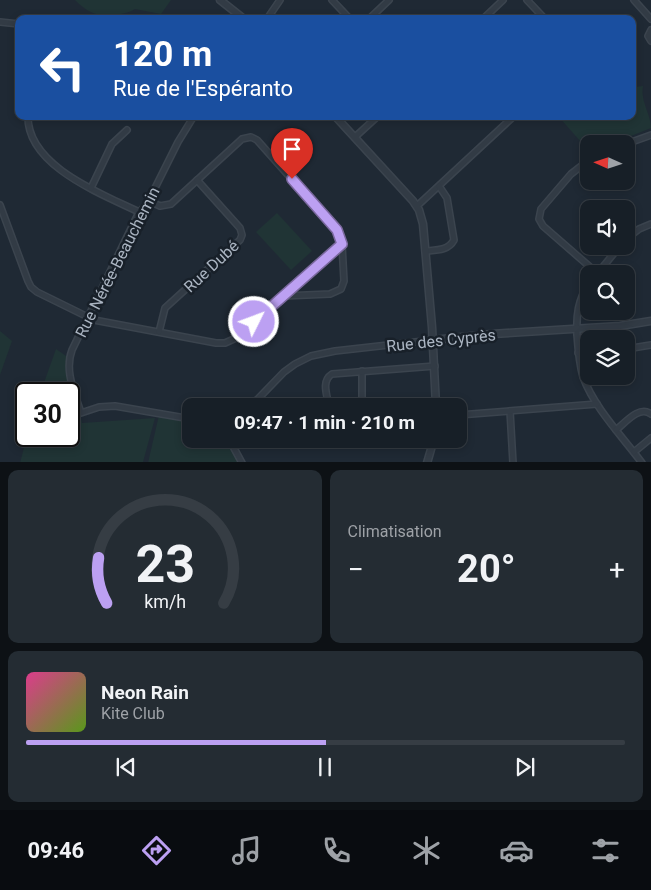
<!DOCTYPE html>
<html lang="fr">
<head>
<meta charset="utf-8">
<style>
  body { margin:0; font-family:Roboto,sans-serif; background:#242c33; color:#f1f3f6; height:100vh; display:flex; flex-direction:column; font-size:19px; white-space:nowrap }
  * { box-sizing:border-box; margin:0 }
  p { font-size:16px; color:#9ea2a7 }
  .icon { flex:none; width:28px; height:28px; fill:none; stroke:currentColor; stroke-width:2; stroke-linecap:round; stroke-linejoin:round }
  .map { position:relative; height:462px; overflow:hidden }
  .details { display:flex; flex-direction:column; gap:8px; padding:8px; background:#0d1115; flex:1 }
  .details>* { flex:none }
  .top-card { position:absolute; left:15px; top:15px; width:621px; height:105px; border-radius:10px; box-shadow:0 2px 8px #0003,0 0 0 1px #363d44; background:#1a4fa0; color:#fff; overflow:hidden }
  .needle { width:32px; rotate:273deg }
  .controls { position:absolute; left:580px; top:135px; display:grid; gap:10px }
  .controls a { display:grid; place-items:center; width:55px; height:55px; border-radius:10px; background:#171f27; box-shadow:0 2px 8px #0003,0 0 0 1px #363d44; font-size:25px }
  .speed { position:absolute; left:15px; top:382px; display:flex; gap:10px; font-size:25px; font-weight:700; text-align:center }
  .speed>* { display:grid; place-content:center; width:65px; height:65px; border-radius:50%; background:#171f27; box-shadow:0 2px 8px #0003,0 0 0 1px #363d44; line-height:1 }
  .speed .limit { border:2px solid #111; border-radius:8px; background:#fff; color:#111 }
  .pin { position:absolute; display:grid; place-items:center; width:42px; height:42px; color:#fff; margin:-51px -21px; border-radius:50% 50% 50% 0; rotate:-45deg; box-shadow:0 0 5px #0007 }
  .pin .icon { rotate:45deg }
  .me { position:absolute; width:55px; margin:-28px; rotate:48deg; stroke-linejoin:round; filter:drop-shadow(0 0 4px #0008) }
  .turn { display:flex; align-items:center; gap:18px; height:105px; padding:0 15px; font-size:22px }
  .turn .icon { width:65px; height:65px; stroke-width:2.5 }
  .turn b { display:block; font-size:35px; line-height:42px }
  .big { font-size:38px; font-weight:700; line-height:1.1 }
  .details .widget { flex:1; display:flex; flex-direction:column; justify-content:center; gap:8px; min-width:0; padding:0 18px; border-radius:10px; background:#242c33 }
  .details .dial { align-items:center; gap:0 }
  .dial svg { height:130px; overflow:visible; fill:none; stroke:#363d44; stroke-width:7; stroke-linecap:round; text-anchor:middle }
  .dial text { fill:#f1f3f6; stroke:none }
  .song { display:flex; align-items:center; gap:15px }
  .cover { width:60px; height:60px; border-radius:8px; background:linear-gradient(135deg,hsl(330 70% 55%),hsl(90 70% 35%)) }
  .played { height:5px; border-radius:2px; background:linear-gradient(90deg,#bca0f2 50%,#363d44 50%) }
  .keys { display:flex; justify-content:space-around; direction:ltr }
  .heat { display:flex; justify-content:space-between; align-items:center; font-size:28px; direction:ltr }
  .details .tiles { flex:1; display:grid; gap:8px; grid-template-columns:1fr 1fr }
  .widget:last-child { grid-column:span 2 }
  .trip { position:absolute; left:182px; top:398px; width:285px; height:50px; border-radius:10px; background:#171f27; box-shadow:0 2px 8px #0003,0 0 0 1px #363d44; font-weight:700; line-height:50px; text-align:center }
  .menu { display:flex; height:80px; justify-content:space-around; align-items:center; background:#090c10; color:#9ea2a7 }
  .menu .icon { width:35px; height:35px }
  .menu .selected { color:#bca0f2 }
  .menu b { font-size:22px; color:#f1f3f6 }
  .map>svg:first-child { display:block }
  .green { fill:#203435 }
  .lines { fill:none; stroke-linecap:round; stroke-linejoin:round }
  .minor-casing { stroke:#3b444e; stroke-width:8 }
  .tertiary-casing { stroke:#3b444e; stroke-width:9 }
  .minor { stroke:#323b45; stroke-width:5 }
  .tertiary { stroke:#323b45; stroke-width:6 }
  .route-casing { stroke:#7a689d; stroke-width:12 }
  .route { stroke:#bca0f2; stroke-width:9 }
  .labels { text-anchor:middle; stroke-width:5; stroke-linejoin:round; paint-order:stroke }
  .street-label { font-size:16px; fill:#abb5c2; stroke:#182029 }
</style>
</head>
<body>
<div class="map">
<svg width="651" height="463" viewBox="0 0 651 463">
  <rect width="100%" height="100%" fill="#1f2934"/>
  <g class="green">
    <path d="M75,0H171L161,14L135,9C130,12 126,13 120,14C99,17 90,15 75,0Z"/>
    <path d="M633,85L635,87L643,86C640,101 651,114 651,128L611,144H589V151L558,116H632Z"/>
    <polygon points="277,213 312,251 291,270 256,232"/>
    <polygon points="0,331 12,341 0,375"/>
    <polygon points="56,349 69,358 82,423 155,418 143,462 20,463 27,436 69,436 69,394 40,394"/>
    <polygon points="159,415 191,420 191,439 230,439 242,463 148,463"/>
  </g>
  <g class="lines">
    <g class="minor-casing">
      <g id="minor">
        <polyline points="332,0 350,19"/>
        <polyline points="527,0 545,19"/>
        <polyline points="634,0 651,19"/>
        <polyline points="267,19 280,0"/>
        <polyline points="369,19 389,0"/>
        <polyline points="483,19 503,0"/>
        <polyline points="0,22 19,24"/>
        <polyline points="651,30 648,36 651,41"/>
        <path d="M28,116C27,166 102,194 139,212"/>
        <polyline points="355,137 378,116"/>
        <polyline points="626,144 651,135"/>
        <polyline points="589,160 571,174 541,209 539,219 543,226 597,273"/>
        <polyline points="91,188 112,144 127,130"/>
        <polyline points="0,205 28,281 31,287 37,292 94,320 216,343 225,343 236,338 342,244 337,230 257,140 251,137 242,139 171,204 160,206 149,201"/>
        <polyline points="417,206 514,116"/>
        <polyline points="626,239 639,229 651,224"/>
        <path d="M425,251C436,250 448,251 454,240L447,198L439,186"/>
        <polyline points="597,274 620,246"/>
        <path d="M589,283C578,300 576,315 577,335C578,349 579,363 583,377C595,409 622,436 642,463"/>
        <polyline points="284,296 330,294 341,289 344,281 342,244"/>
        <polyline points="159,332 165,308 240,240 242,235 240,228 197,180"/>
        <polyline points="626,349 651,345"/>
        <polyline points="578,353 589,352"/>
        <polyline points="362,371 362,406"/>
        <polyline points="251,406 284,372 295,364 311,356 335,351 433,340"/>
        <path d="M329,406C327,395 321,381 332,374L435,366"/>
        <polyline points="510,411 513,463"/>
        <polyline points="459,415 597,404"/>
        <path d="M191,419L115,406L99,407L81,413C75,393 64,371 72,350L139,212L147,204L178,142L194,116"/>
        <path d="M616,430C625,423 639,405 651,414"/>
        <polyline points="229,439 242,463"/>
        <polyline points="634,452 651,438"/>
      </g>
    </g>
    <g class="tertiary-casing">
      <g id="tertiary">
        <polyline points="220,0 244,19"/>
        <polyline points="335,116 413,201 419,210 423,224 432,327 436,406"/>
        <polyline points="433,340 492,334 620,326 651,321"/>
        <polyline points="427,463 434,439"/>
      </g>
    </g>
    <use href="#minor" class="minor"/>
    <use href="#tertiary" class="tertiary"/>
  </g>
  <g class="lines">
    <g class="route-casing">
      <polyline id="route" points="254,322 342,244 337,230 292,179"/>
    </g>
    <use href="#route" class="route"/>
  </g>
  <g class="labels">
    <g class="street-label">
      <text transform="translate(117 262) rotate(-63)" y="6">Rue Nérée-Beauchemin</text>
      <text transform="translate(211 266) rotate(-43)" y="6">Rue Dubé</text>
      <text transform="translate(441 340) rotate(-6)" y="6">Rue des Cyprès</text>
    </g>
  </g>
</svg>
<div class="controls">
<a><svg class="needle" viewBox="-14 -14 28 28"><path d="M0-13l5 13h-10z" fill="#e53935"/><path d="M0 13l5-13h-10z" fill="#9ea2a7"/></svg></a>
<a><svg class="icon" aria-label="sound" viewBox="0 0 24 24"><path d="M4 9h4l5-4v14l-5-4H4zM17 9q2 3 0 6"/></svg></a>
<a><svg class="icon" aria-label="search" viewBox="0 0 24 24"><circle cx="10" cy="10" r="6"/><path d="M15 15l6 6"/></svg></a>
<a><svg class="icon" aria-label="layers" viewBox="0 0 24 24"><path d="M12 4l9 5-9 5-9-5zM3 14l9 5 9-5"/></svg></a>
</div>
<div class="speed"><div class="limit">30</div></div>
<div class="pin" style="left:292px;top:179px;background:#d93025"><svg class="icon" aria-label="arrive" viewBox="0 0 24 24"><path d="M6 21V4h12l-3 4 3 4H6"/></svg></div>
<svg class="me" style="left:254px;top:322px" viewBox="-20 -20 40 40"><circle r="17" fill="#bca0f2" stroke="#fff" stroke-width="3"/><path d="M0-11L8 9 0 5-8 9z" fill="#fff"/></svg>
<div class="trip">09:47 · 1 min · 210 m</div>
<div class="top-card">
<div class="turn"><svg class="icon" aria-label="left" viewBox="0 0 24 24"><path d="M17 20v-9H6M10 6l-5 5 5 5"/></svg><div><b>120 m</b>Rue de l'Espéranto</div></div>
</div>
</div>
<section class="details">
<div class="tiles">
<div class="widget dial"><svg viewBox="0 0 100 80">
<path d="M14 69A42 42 0 1 1 86 69"/>
<path d="M14 69A42 42 0 0 1 9 41" stroke="#bca0f2"/>
<text x="50" y="56" font-size="32" font-weight="700">23</text>
<text x="50" y="72" font-size="11">km/h</text>
</svg></div>
<div class="widget"><p>Climatisation</p>
<div class="heat"><a>−</a><b class="big">20°</b><a>+</a></div>
</div>
<div class="widget">
<div class="song"><i class="cover"></i><div><b>Neon Rain</b><p>Kite Club</p></div></div>
<div class="played"></div>
<div class="keys"><svg class="icon" aria-label="previous" viewBox="0 0 24 24"><path d="M18 5L8 12l10 7zM5 5v14"/></svg><svg class="icon" aria-label="pause" viewBox="0 0 24 24"><path d="M8 5v14M16 5v14"/></svg><svg class="icon" aria-label="next" viewBox="0 0 24 24"><path d="M6 5l10 7-10 7zM19 5v14"/></svg></div>
</div>
</div>
</section>
<nav class="menu">
<b>09:46</b>
<svg class="icon selected" aria-label="directions" viewBox="0 0 24 24"><path d="M12 3l9 9-9 9-9-9zM9 14v-3h6M13 9l2 2-2 2"/></svg>
<svg class="icon" aria-label="music" viewBox="0 0 24 24"><path d="M9 18V5l10-2v13"/><circle cx="6" cy="18" r="3"/><circle cx="16" cy="16" r="3"/></svg>
<svg class="icon" aria-label="phone" viewBox="0 0 24 24"><path d="M5 4h4l2 5-3 2q2 4 5 5l2-3 5 2v4C11 20 4 13 5 4z"/></svg>
<svg class="icon" aria-label="climate" viewBox="0 0 24 24"><path d="M12 3v18M4 7l16 10M4 17L20 7"/></svg>
<svg class="icon" aria-label="car" viewBox="0 0 24 24"><path d="M5 17H2v-5l4-1 3-4h7l3 4 3 1v5h-3M9 17h6M6 11h13"/><circle cx="7" cy="17" r="2"/><circle cx="17" cy="17" r="2"/></svg>
<svg class="icon" aria-label="filters" viewBox="0 0 24 24"><path d="M4 7h16M4 17h16"/><circle cx="9" cy="7" r="2"/><circle cx="15" cy="17" r="2"/></svg>
</nav>
</body>
</html>
